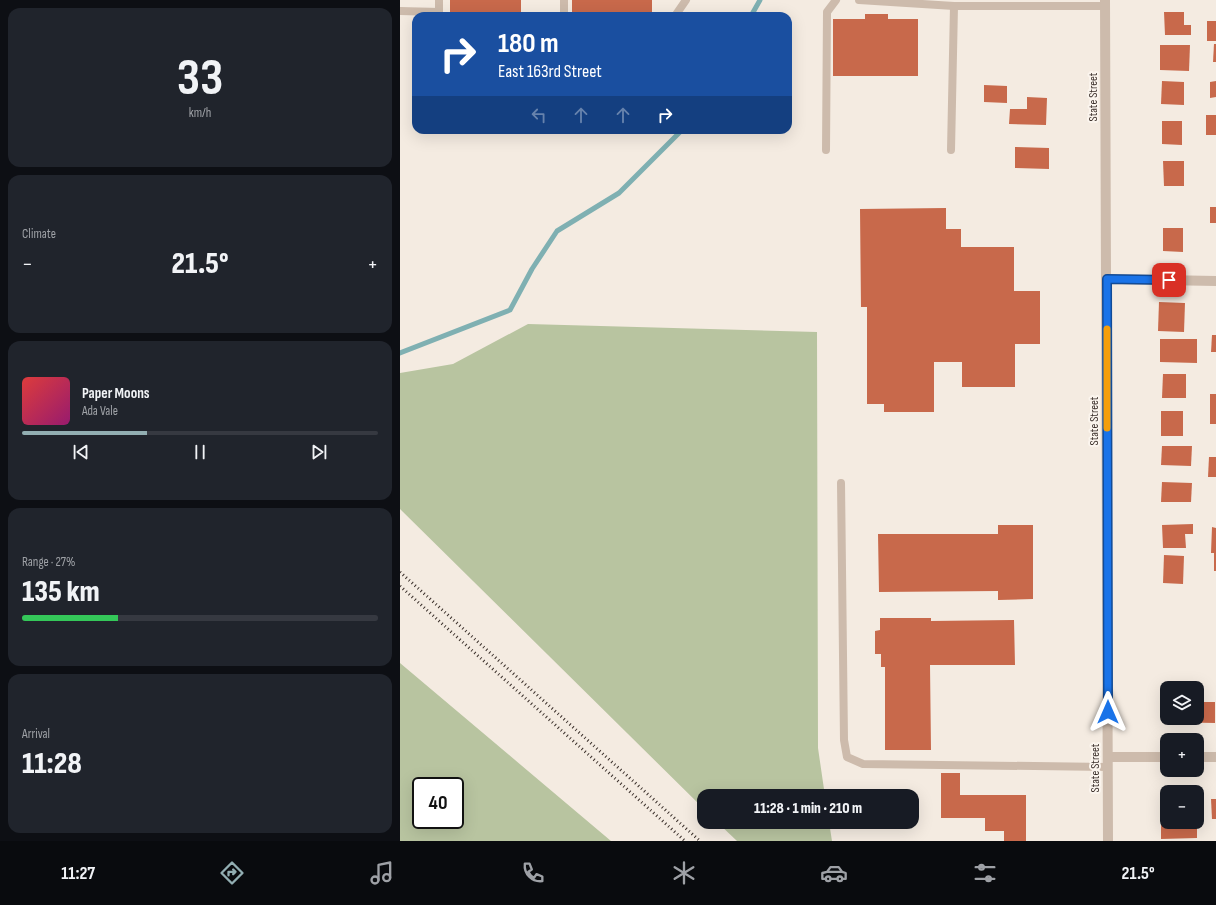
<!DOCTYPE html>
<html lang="en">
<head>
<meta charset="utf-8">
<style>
  body { margin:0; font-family:"Sofia Sans Condensed",sans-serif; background:#20242c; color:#f1f3f6; height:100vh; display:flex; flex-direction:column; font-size:15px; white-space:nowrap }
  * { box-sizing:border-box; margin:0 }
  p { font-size:13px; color:#9ea1a6 }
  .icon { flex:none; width:22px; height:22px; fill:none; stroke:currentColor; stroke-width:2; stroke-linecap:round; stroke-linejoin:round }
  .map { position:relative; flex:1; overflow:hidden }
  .sheet { display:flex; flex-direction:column; gap:8px; padding:8px; background:#0d0f14; width:400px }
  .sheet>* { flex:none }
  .hud { position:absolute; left:12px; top:12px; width:380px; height:122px; border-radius:12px; box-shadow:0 4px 16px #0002; background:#1a4fa0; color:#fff; overflow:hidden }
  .fabs { position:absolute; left:760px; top:681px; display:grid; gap:8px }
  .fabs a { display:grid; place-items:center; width:44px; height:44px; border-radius:8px; background:#171b24; box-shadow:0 4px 16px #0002; font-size:20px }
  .speed { position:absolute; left:12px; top:777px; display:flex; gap:8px; font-size:20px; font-weight:700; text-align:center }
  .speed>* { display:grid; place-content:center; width:52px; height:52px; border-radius:50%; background:#171b24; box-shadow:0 4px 16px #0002; line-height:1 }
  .speed .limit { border:2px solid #111; border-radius:6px; background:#fff; color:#111 }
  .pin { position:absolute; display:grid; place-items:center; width:34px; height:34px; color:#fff; margin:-17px; border-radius:8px; box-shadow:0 2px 6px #0006 }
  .me { position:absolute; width:44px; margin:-22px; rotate:0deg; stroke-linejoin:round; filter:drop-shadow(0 0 3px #0008) }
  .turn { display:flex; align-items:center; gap:14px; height:84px; padding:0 20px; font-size:18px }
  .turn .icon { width:52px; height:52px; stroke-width:2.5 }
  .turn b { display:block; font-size:28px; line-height:34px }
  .lanes { display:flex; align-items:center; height:38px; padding:0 20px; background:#0003; justify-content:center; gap:20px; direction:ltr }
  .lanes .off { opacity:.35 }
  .big { font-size:30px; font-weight:800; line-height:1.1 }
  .sheet .card { flex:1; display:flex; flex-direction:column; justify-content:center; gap:6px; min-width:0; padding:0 14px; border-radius:12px; background:#20242c }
  .sheet .dial { align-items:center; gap:0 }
  .dial b { font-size:52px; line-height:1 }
  .song { display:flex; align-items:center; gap:12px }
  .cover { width:48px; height:48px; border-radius:6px; background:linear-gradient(135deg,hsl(0 70% 55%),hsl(320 70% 35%)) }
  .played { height:4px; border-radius:2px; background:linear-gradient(90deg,#92aeb2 35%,#363941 35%) }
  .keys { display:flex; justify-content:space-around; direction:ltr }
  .heat { display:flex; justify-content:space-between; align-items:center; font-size:22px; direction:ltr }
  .charge { height:6px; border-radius:3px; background:linear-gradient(90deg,#34c759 27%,#363941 0) }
  .trip { position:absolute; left:297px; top:789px; width:222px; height:40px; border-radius:12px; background:#171b24; box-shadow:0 4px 16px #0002; font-weight:800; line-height:40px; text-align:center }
  .tab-bar { display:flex; height:64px; justify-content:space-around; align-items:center; background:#090b0e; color:#9ea1a6 }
  .tab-bar .icon { width:28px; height:28px }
  .tab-bar .current { color:#92aeb2 }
  .tab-bar b { font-size:18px; color:#f1f3f6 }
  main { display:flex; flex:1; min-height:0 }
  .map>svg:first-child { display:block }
  .green { fill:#b8c4a0; fill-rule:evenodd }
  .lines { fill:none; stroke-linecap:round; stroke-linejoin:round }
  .stream { stroke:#7fb0b2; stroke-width:5 }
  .building { fill:#c8694b }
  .service { stroke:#cdbbac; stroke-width:8 }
  .minor { stroke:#cdbbac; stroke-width:10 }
  .tertiary { stroke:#cdbbac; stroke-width:10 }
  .rail { stroke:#3b302b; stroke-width:3; stroke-dasharray:1 3; stroke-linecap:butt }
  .route-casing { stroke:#114b97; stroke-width:10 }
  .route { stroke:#1a73e8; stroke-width:7 }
  .slow { stroke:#f59e0b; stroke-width:7 }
  .labels { text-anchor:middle; stroke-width:4; stroke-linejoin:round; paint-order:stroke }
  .street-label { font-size:12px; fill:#3b302b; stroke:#fbf5ee }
</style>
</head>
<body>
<main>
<section class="sheet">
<div class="card dial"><b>33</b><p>km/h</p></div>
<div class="card"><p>Climate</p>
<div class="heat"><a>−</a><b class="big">21.5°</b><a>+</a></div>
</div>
<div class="card">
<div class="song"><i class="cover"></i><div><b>Paper Moons</b><p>Ada Vale</p></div></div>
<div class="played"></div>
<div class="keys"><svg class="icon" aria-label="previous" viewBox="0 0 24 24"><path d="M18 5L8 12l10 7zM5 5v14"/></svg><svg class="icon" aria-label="pause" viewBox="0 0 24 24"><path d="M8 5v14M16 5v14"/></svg><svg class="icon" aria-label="next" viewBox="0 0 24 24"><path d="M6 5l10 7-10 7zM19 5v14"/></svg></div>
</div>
<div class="card"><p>Range · 27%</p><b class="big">135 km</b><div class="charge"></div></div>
<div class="card"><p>Arrival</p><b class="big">11:28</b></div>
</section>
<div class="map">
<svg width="816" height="841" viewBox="0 0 816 841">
  <rect width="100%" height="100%" fill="#f4ebe1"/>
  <g class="green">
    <polygon points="128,324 417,332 418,748 425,796 304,796 304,809 0,509 0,373 53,364"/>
    <path d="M0,663L211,841H0ZM21,786H55V820H21Z"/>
    <polygon points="317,822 429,822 432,841 337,841"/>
  </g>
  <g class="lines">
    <g class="stream">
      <polyline points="351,16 360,0"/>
      <polyline points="0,353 110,310 132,269 157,231 219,193 282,130"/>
    </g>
  </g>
  <g class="building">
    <rect x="50" y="0" width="71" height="16"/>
    <rect x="172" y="0" width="80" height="16"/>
    <polygon points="764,12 784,12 784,25 791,25 791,35 765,35"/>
    <polygon points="465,14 488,14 488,19 518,19 518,76 433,76 433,19 465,19"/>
    <rect x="807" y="21" width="9" height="20"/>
    <polygon points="814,44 816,44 816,62 813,62"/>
    <polygon points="760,45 790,45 789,71 760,70"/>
    <polygon points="762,81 784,82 784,105 761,104"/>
    <polygon points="816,81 816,97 810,98 810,82"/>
    <polygon points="584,85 607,86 607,103 584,102"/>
    <polygon points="627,97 647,98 646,125 609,124 610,109 627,109"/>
    <rect x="806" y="115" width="10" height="20"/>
    <polygon points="762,121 782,121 782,145 762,144"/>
    <polygon points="615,147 649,148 649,169 615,168"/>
    <polygon points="763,161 784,161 784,186 764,186"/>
    <rect x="810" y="207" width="6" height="16"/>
    <polygon points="546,208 546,229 561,229 561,247 614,247 614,291 640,291 640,344 615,344 615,387 562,387 562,362 534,362 534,412 484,412 484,404 467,404 467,307 461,307 460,209"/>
    <polygon points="763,228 783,228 783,252 763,251"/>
    <polygon points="759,302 785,303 784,332 758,331"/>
    <polygon points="812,335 816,335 816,352 811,352"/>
    <polygon points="760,339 797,339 797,363 760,362"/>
    <polygon points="763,374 786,374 786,398 762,398"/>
    <rect x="810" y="394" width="6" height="30"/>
    <rect x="761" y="411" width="22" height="25"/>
    <polygon points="762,446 792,446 791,466 761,465"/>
    <polygon points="809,457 816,457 816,477 808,477"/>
    <polygon points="762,482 792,483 791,502 761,502"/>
    <polygon points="793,524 793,534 785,534 786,548 763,548 762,525"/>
    <polygon points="598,525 633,525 633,599 598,600 598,591 479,592 478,534 598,534"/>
    <polygon points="812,527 816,528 816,571 814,571 814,553 811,553"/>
    <polygon points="764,555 784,556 783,584 763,583"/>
    <polygon points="480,618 531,618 531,621 614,620 615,665 530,665 531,750 485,750 485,667 481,667 481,654 475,654 475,631 480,630"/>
    <polygon points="765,702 767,702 767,718 797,718 797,702 815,702 815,723 765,722"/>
    <polygon points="541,773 560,773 560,795 626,795 626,841 604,841 604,831 585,831 585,818 541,818"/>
    <polygon points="811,799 816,799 816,819 812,819"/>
    <polygon points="761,817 767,817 767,822 797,822 797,838 761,839"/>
  </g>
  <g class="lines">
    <g class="service">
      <polyline points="164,0 164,16"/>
      <polyline points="459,0 554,6"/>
      <polyline points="0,11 39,12 39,0"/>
      <polyline points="275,16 286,0"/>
      <polyline points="426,150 427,12 436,0"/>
      <polyline points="551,150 554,6 705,6"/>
      <polyline points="441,483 444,740 447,757 463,764 708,767"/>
    </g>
    <g class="minor">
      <polyline points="707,279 816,281"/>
      <polyline points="708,757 767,757"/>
      <polyline points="797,757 816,757"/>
    </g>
    <polyline class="tertiary" points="705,0 708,841"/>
    <g class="rail">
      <polyline points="0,572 300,841"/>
      <polyline points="0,586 285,841"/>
    </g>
  </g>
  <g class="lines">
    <g class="route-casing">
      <polyline id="route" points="708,712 707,279 769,280"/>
    </g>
    <use href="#route" class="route"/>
    <polyline class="slow" points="707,329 707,428"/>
  </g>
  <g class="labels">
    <g class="street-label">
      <text transform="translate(693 97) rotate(-90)" y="4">State Street</text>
      <text transform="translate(694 421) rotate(-90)" y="4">State Street</text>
      <text transform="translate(695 768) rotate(-90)" y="4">State Street</text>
    </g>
  </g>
</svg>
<div class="fabs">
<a><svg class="icon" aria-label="layers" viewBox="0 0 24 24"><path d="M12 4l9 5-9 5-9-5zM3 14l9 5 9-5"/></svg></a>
<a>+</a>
<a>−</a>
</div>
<div class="speed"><div class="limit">40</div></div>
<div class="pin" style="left:769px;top:280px;background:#d93025"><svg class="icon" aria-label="arrive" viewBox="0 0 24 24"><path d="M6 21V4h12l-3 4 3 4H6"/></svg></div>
<svg class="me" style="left:708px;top:712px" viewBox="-20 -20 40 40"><path d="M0-17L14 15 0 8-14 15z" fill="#1a73e8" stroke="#fff" stroke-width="4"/></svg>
<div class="trip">11:28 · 1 min · 210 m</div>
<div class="hud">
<div class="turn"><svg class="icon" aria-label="right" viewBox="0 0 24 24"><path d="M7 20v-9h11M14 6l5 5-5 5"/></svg><div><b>180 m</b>East 163rd Street</div></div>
<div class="lanes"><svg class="icon off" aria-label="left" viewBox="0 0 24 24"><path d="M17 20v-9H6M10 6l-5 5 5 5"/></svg><svg class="icon off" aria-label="ahead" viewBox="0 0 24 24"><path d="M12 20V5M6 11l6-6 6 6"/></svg><svg class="icon off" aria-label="ahead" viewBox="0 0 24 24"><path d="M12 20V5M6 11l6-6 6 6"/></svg><svg class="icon" aria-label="right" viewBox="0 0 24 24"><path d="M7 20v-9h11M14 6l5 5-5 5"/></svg></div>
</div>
</div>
</main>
<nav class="tab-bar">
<b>11:27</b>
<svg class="icon current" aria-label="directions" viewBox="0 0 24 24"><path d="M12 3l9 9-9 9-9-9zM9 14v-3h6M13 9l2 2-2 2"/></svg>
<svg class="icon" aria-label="music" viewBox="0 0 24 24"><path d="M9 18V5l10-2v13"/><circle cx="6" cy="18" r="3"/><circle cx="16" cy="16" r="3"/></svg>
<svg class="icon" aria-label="phone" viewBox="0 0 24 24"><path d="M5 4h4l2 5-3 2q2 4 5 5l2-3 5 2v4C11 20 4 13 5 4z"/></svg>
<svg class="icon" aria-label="climate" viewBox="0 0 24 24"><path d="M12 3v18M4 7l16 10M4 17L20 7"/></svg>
<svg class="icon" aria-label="car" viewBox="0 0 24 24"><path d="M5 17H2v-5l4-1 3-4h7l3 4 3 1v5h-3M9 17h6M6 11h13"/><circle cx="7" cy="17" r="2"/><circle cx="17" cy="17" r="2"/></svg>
<svg class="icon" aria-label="filters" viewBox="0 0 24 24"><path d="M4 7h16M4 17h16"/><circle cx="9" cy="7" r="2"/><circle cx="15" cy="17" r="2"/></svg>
<b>21.5°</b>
</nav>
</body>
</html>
